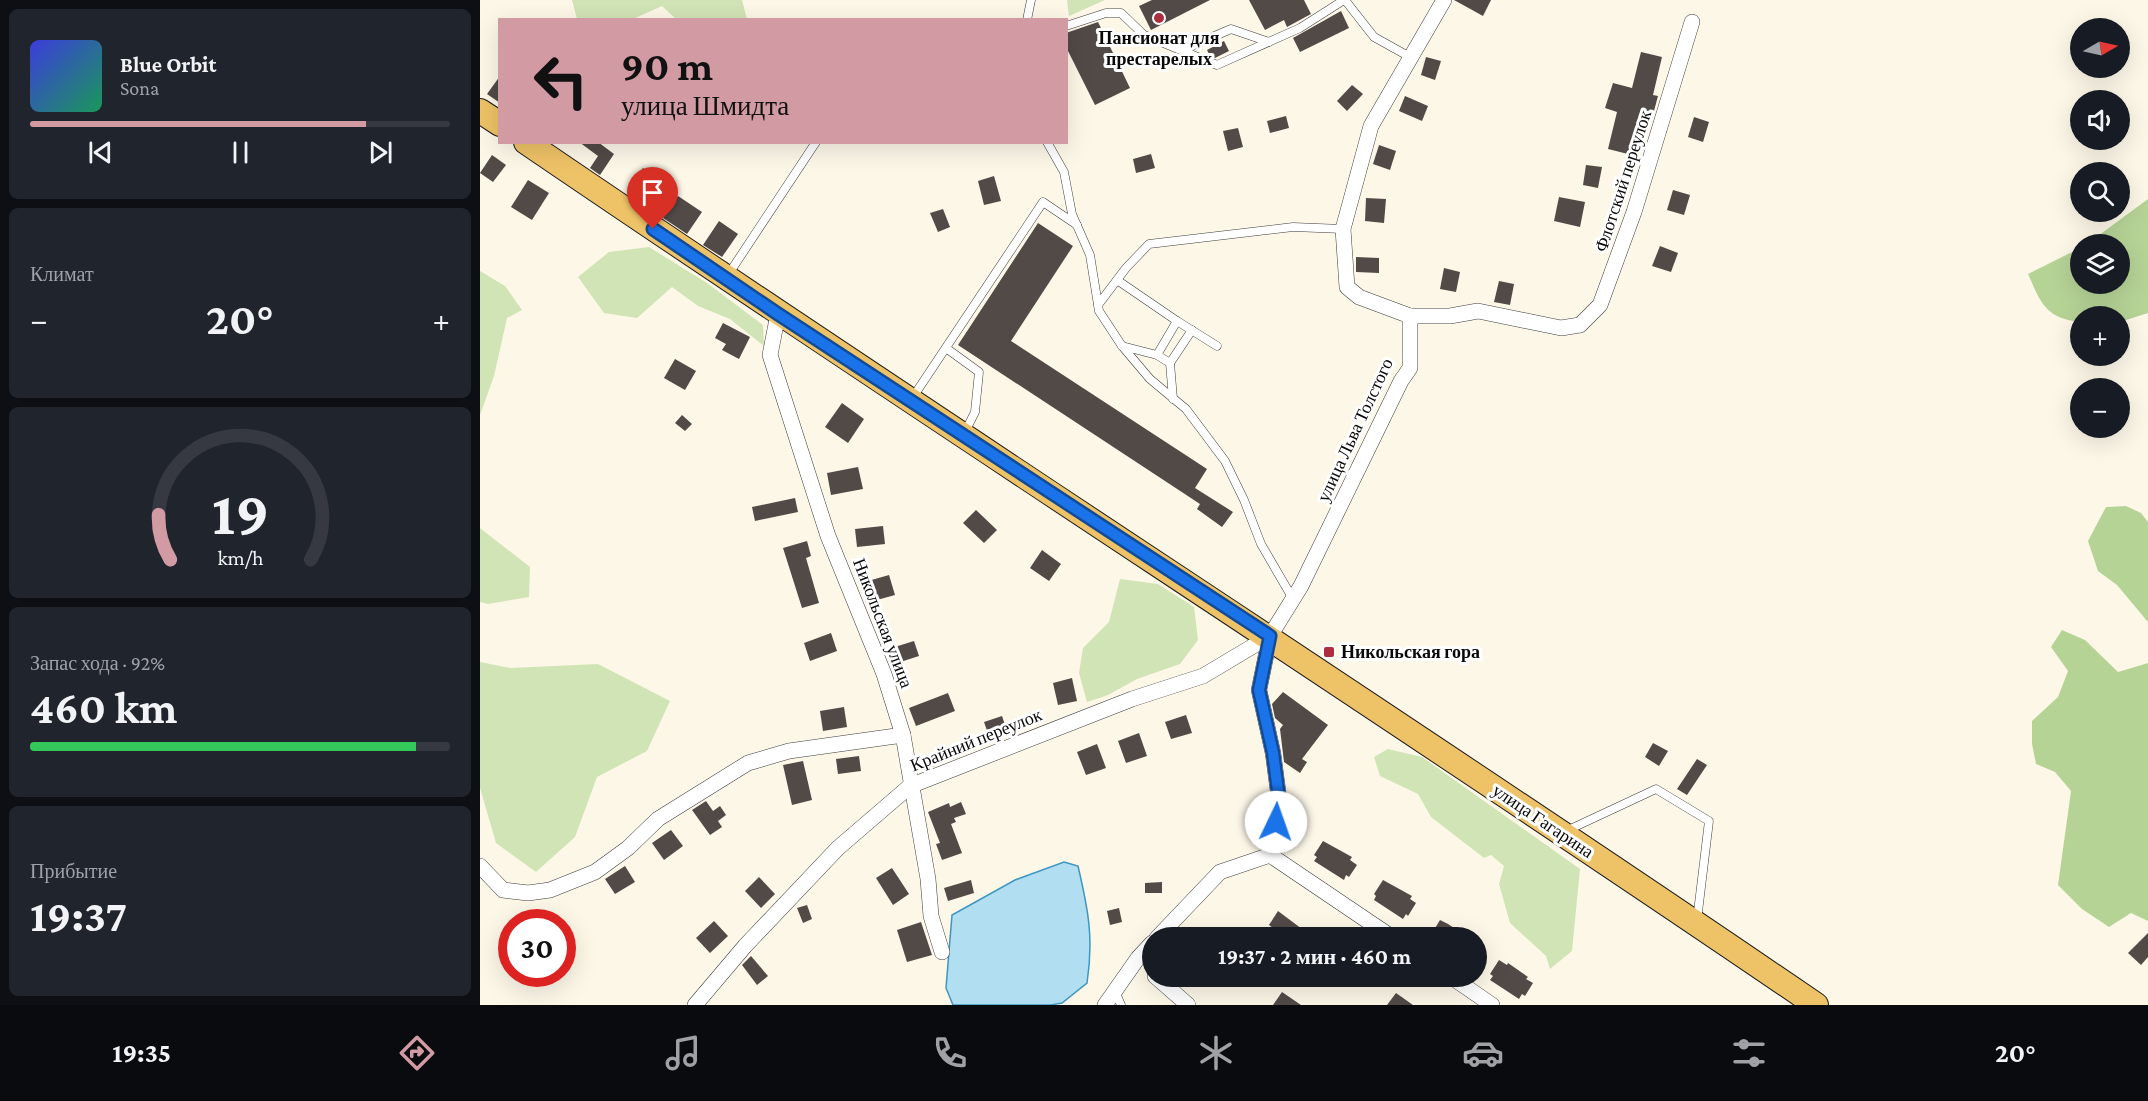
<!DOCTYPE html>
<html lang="ru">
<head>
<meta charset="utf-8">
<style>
  body { margin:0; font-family:"Crimson Pro",serif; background:#20242c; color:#f1f3f6; height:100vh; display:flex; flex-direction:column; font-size:22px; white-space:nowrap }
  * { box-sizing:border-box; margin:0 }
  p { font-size:20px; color:#9ea1a6 }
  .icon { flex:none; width:33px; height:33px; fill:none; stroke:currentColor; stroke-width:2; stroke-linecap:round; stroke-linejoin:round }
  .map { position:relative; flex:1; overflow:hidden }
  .sheet { display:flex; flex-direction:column; gap:9px; padding:9px; background:#0d0f14; width:480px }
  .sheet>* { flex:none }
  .banner { position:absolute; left:18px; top:18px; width:570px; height:126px; border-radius:0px; box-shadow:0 6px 24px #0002; background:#d29aa3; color:#111; overflow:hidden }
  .needle { width:39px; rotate:81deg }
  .controls { position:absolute; left:1590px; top:18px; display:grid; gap:12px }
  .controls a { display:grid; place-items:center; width:60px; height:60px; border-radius:50%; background:#171b24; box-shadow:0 6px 24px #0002; font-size:30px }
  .speed { position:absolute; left:18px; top:909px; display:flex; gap:12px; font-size:30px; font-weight:700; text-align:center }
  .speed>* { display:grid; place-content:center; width:78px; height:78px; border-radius:50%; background:#171b24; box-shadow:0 6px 24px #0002; line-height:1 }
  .speed .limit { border:9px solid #d22; background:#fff; color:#111 }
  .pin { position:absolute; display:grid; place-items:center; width:51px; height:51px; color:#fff; margin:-62px -26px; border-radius:50% 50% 50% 0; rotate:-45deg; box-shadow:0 0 6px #0007 }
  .pin .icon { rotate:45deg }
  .me { position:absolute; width:66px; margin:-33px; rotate:3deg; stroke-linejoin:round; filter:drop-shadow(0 0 4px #0008) }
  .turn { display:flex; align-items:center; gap:21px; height:126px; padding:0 24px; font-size:27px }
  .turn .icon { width:78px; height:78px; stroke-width:2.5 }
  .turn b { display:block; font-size:42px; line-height:51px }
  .big { font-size:45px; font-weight:700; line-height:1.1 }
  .sheet .widget { flex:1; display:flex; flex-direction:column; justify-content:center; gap:9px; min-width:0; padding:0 21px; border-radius:9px; background:#20242c }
  .sheet .dial { align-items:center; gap:0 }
  .dial svg { height:156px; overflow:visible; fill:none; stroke:#363941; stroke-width:7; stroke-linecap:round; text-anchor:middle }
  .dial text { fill:#f1f3f6; stroke:none }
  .song { display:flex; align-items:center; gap:18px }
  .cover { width:72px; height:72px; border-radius:9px; background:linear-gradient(135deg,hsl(240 70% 55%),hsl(150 70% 35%)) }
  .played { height:6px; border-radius:3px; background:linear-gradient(90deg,#d29aa3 80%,#363941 80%) }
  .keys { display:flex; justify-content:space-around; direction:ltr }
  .heat { display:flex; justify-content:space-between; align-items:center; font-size:33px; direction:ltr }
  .charge { height:9px; border-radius:4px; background:linear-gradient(90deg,#34c759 92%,#363941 0) }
  .trip { position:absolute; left:662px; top:927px; width:345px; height:60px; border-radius:30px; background:#171b24; box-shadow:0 6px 24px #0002; font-weight:700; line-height:60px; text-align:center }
  .tab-bar { display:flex; height:96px; justify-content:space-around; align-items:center; background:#090b0e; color:#9ea1a6 }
  .tab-bar .icon { width:42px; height:42px }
  .tab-bar .active { color:#d29aa3 }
  .tab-bar b { font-size:27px; color:#f1f3f6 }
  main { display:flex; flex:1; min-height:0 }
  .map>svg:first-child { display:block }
  .green { fill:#d1e4b5 }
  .forest { fill:#b6d396 }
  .water { fill:#b1def0; stroke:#3e97c1; stroke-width:1.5 }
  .building { fill:#514a47 }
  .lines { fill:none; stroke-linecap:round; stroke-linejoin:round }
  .lane-casing { stroke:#3c3c3c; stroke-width:9 }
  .street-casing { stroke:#3c3c3c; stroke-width:16 }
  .primary-casing { stroke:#1a1a1a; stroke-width:26 }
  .lane { stroke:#fff; stroke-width:8 }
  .street { stroke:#fff; stroke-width:15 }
  .primary { stroke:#eec267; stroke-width:24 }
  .route-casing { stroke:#114b97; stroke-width:15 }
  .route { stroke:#1a73e8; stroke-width:10 }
  .poi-dot { fill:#ad2e3e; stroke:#fff; stroke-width:2 }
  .labels { text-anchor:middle; stroke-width:6; stroke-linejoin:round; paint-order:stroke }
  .poi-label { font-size:18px; font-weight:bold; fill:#090909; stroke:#fff }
  .street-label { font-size:18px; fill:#090909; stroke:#fff }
</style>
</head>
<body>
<main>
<section class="sheet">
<div class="widget">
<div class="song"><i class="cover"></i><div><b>Blue Orbit</b><p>Sona</p></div></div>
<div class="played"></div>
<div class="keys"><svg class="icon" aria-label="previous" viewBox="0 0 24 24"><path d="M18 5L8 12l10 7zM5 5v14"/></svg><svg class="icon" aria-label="pause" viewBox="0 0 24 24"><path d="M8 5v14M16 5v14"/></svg><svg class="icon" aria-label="next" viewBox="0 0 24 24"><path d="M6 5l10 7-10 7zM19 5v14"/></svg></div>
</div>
<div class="widget"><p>Климат</p>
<div class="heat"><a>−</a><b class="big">20°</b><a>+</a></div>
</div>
<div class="widget dial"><svg viewBox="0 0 100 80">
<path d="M14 69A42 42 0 1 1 86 69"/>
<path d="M14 69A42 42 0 0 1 8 46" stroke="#d29aa3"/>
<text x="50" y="56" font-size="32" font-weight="700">19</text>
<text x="50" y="72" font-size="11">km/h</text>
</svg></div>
<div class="widget"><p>Запас хода · 92%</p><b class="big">460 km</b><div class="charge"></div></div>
<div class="widget"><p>Прибытие</p><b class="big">19:37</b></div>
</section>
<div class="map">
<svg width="1668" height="1005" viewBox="0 0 1668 1005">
  <rect width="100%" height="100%" fill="#fdf7e8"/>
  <g class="green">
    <polygon points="92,0 262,0 267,19 196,19 182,6 153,19 97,19"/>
    <polygon points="587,0 625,0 589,16"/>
    <polygon points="169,247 227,283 283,325 284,346 250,319 218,306 192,287 157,318 124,313 98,277 129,252"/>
    <polygon points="0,271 25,286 42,310 27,318 14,376 0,415"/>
    <polygon points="0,528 50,567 49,597 8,604 0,602"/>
    <polygon points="640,579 678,584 714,607 718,640 700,664 657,679 628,695 607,702 599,673 603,648 629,622"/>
    <polygon points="0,662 30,668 118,664 190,701 167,751 117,777 95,837 56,872 16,843 0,788"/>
    <polygon points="908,749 942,757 1100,869 1092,951 1070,969 1066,956 1030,923 1019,884 1024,866 1011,855 1004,858 951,817 938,794 900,776 894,757"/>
  </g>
  <g class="forest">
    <path d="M1668,199V313L1640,322V316H1600V322C1565,318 1561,303 1548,274L1600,248V284H1640V244H1607Z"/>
    <polygon points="1646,506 1661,513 1668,522 1668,622 1637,585 1618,571 1608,541 1626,507"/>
    <polygon points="1582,630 1605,640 1638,672 1668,663 1668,921 1651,913 1629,927 1602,909 1578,885 1591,791 1575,772 1556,764 1552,744 1552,721 1578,697 1588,671 1571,647"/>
  </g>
  <path class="water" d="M584,862L598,866C608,909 614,938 607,983L582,1003L571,1005H473L466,988L472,915L535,880Z"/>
  <g class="building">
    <polygon points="672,0 730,0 671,30 659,6"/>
    <polygon points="769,0 824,0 831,14 807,27 804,20 785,30"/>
    <polygon points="974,0 1011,0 1003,16"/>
    <polygon points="861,11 869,28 820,52 813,38"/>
    <polygon points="618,22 650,88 615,105 586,47 586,33"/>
    <polygon points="744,41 749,51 735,58 730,56 727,50"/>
    <polygon points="1161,52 1182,57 1173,95 1178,96 1171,122 1158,118 1148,154 1128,149 1137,112 1125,108 1133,83 1152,88"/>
    <polygon points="946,57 961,61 955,80 941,75"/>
    <polygon points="20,76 20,103 7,94"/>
    <polygon points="872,85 883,94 867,111 857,101"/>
    <polygon points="925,96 948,106 942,121 919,111"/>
    <polygon points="806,116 809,128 790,133 787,121"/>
    <polygon points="1214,117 1229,122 1223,142 1208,137"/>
    <polygon points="758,128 763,147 748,151 743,131"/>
    <polygon points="99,142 118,142 134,154 120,175 110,168 118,156"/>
    <polygon points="899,145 916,151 910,170 893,164"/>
    <polygon points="671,154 675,168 656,173 653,159"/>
    <polygon points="12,155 26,165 13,182 0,173"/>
    <polygon points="1106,165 1122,167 1118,188 1103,185"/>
    <polygon points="163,168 182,181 165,205 147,192"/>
    <polygon points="514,176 521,201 504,205 498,181"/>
    <polygon points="48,180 69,193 52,220 31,207"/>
    <polygon points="1193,190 1210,195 1204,215 1187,210"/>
    <polygon points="198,196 222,212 207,234 183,218"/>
    <polygon points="1079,197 1105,202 1100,227 1074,221"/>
    <polygon points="886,198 906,199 904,223 885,221"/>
    <polygon points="463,209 470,227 458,232 450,213"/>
    <polygon points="239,221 258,234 242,257 223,245"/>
    <polygon points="558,223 593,246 531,341 727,469 715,488 753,512 742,527 717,509 720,504 478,345"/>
    <polygon points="1180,246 1198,253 1191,272 1172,266"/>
    <polygon points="876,257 899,258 899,273 876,272"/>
    <polygon points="964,268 980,272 976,292 960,289"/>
    <polygon points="1019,281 1034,284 1030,305 1014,302"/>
    <polygon points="243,323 270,337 259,359 242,350 246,344 235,338"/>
    <polygon points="195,359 216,371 205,390 184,378"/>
    <polygon points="362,403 384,419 368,443 345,427"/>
    <polygon points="202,415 212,424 205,431 195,423"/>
    <polygon points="378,467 383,489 351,495 347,473"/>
    <polygon points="315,498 318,512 275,521 272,507"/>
    <polygon points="496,510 517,530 504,543 483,523"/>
    <polygon points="403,526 405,544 377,547 375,529"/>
    <polygon points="327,541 331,556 326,558 339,603 322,608 303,548"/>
    <polygon points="562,550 581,564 569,581 550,568"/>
    <polygon points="409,575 415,595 386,603 381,583"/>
    <polygon points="351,633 357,651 330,661 324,643"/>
    <polygon points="434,641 439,656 411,665 405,650"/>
    <polygon points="592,678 597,701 578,705 573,683"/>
    <polygon points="803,692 848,725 822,759 827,762 820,773 804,762 800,729 803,725 795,718 792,704"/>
    <polygon points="468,693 475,711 436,726 429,708"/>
    <polygon points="364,707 367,727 343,731 340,711"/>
    <polygon points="706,715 712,733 691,739 685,722"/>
    <polygon points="522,716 528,734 510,739 504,722"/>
    <polygon points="659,733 667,756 646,763 638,741"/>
    <polygon points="1173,743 1188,751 1179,766 1165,757"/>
    <polygon points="475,744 480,756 444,770 439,759"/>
    <polygon points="617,744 626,768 606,775 597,752"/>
    <polygon points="379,756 381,771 358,774 356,759"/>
    <polygon points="1217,759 1227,765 1207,795 1197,789"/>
    <polygon points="323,761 332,800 312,805 303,765"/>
    <polygon points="226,801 233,811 240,806 246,815 238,821 242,827 230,835 212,810"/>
    <polygon points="481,802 486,814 474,818 476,822 471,824 482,853 462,860 456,844 460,843 448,812 469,803 470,807"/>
    <polygon points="191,830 203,846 184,860 172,843"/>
    <polygon points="843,841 872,857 870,860 877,865 869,877 866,875 864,880 834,861 837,857 834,855"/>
    <polygon points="145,866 155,882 135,894 125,879"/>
    <polygon points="412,868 429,894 413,905 396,878"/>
    <polygon points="279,877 295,894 281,908 265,891"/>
    <polygon points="491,880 494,893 468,901 464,888"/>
    <polygon points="903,880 932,896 930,899 936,903 928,916 926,914 923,919 894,900 896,896 894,894"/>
    <polygon points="682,882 682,893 665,893 665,883"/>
    <polygon points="327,905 332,919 323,923 317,908"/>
    <polygon points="639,908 642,922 630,925 627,911"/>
    <polygon points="798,911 834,938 806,938 789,925"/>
    <polygon points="960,920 968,924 990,938 949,938"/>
    <polygon points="234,921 248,936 230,953 216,938"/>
    <polygon points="441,922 452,955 427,962 417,930"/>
    <polygon points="1668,933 1668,957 1661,965 1648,953"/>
    <polygon points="271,956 288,976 277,985 262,965"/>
    <polygon points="1019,960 1027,965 1028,963 1048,977 1046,979 1053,983 1045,996 1042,994 1039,999 1010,980 1013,976 1010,974"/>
    <polygon points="802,992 821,1005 793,1005"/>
    <polygon points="916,993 933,1005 907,1005"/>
  </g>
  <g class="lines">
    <g class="lane-casing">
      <g id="lane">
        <polyline points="865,0 894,37 930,57"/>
        <polyline points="547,20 551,0"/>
        <polyline points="586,26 626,13 641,13 664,35 737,65 820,28 864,0"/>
        <polyline points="702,50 751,29 789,42"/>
        <polyline points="567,142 584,172 592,214 610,255 619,311 642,346 670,379 706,409 745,461 764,500 781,544 813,599"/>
        <polyline points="248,275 336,142"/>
        <polyline points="637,280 697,321 677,355 642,346"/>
        <polyline points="618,305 646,268 669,244 813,227 863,229"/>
        <polyline points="697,321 737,346"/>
        <polyline points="466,348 499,372 495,412 484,434"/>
        <polyline points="677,355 690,363 712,330"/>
        <polyline points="690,363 693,399"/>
        <polyline points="433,397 563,202 597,225"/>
        <polyline points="1086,831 1176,789 1229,821 1217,920"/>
        <polyline points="635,991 641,1005"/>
      </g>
    </g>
    <g class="street-casing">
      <g id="street">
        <polyline points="298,314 290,355 348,536 404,674 423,735 448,879 451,916 462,952"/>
        <polyline points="930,316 970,316 998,311 1081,328 1100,325 1120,305 1154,212 1212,22"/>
        <polyline points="790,855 913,938"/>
        <polyline points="0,866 23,890 48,893 70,890 115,872 148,848 178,819 268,763 309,751 423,735"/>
        <polyline points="677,938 740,872 790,855 800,806 793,753 779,690 790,636 821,586 921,381 930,368 930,316 879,297 867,287 863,229 891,126 964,0"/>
        <polyline points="675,976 708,1005"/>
        <polyline points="970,976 1012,1005"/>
        <polyline points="215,1005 265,946 358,848 430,786 652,699 723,676 790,636"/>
        <polyline points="625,1005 658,958 672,943"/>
      </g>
    </g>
    <g class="primary-casing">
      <g id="primary">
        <polyline points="0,111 20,124"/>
        <path d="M46,142C474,434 909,713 1336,1005"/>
      </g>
    </g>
    <use href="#lane" class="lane"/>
    <use href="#street" class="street"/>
    <use href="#primary" class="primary"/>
  </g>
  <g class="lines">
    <g class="route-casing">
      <polyline id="route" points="173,229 298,314 790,636 779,690 793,753 800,806 796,822"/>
    </g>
    <use href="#route" class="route"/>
  </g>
  <g class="poi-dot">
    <circle cx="679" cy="18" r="6"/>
    <rect x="843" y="646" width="12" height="12" rx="3"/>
  </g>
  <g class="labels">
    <g class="poi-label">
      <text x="679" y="44">Пансионат для<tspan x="679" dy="21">престарелых</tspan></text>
      <text x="861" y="658" text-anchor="start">Никольская гора</text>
    </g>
    <g class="street-label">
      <text transform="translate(1143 181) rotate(-72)" y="6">Флотский переулок</text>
      <text transform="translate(875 430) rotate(-65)" y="6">улица Льва Толстого</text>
      <text transform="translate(403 623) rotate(69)" y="6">Никольская улица</text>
      <text transform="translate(496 740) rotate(-22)" y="6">Крайний переулок</text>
      <text transform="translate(1063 821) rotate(34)" y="6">улица Гагарина</text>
    </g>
  </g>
</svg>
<div class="controls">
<a><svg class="needle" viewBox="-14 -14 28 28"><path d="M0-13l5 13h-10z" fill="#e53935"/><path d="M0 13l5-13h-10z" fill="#9ea1a6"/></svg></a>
<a><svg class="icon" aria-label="sound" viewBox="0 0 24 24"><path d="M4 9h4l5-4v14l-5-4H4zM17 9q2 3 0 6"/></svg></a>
<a><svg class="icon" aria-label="search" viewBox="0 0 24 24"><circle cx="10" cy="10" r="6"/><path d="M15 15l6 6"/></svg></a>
<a><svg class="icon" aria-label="layers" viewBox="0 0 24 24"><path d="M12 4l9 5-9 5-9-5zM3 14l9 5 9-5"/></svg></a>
<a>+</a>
<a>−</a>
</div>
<div class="speed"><div class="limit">30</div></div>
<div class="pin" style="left:173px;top:229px;background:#d93025"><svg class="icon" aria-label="arrive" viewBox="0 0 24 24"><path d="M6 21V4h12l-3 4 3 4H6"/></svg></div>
<svg class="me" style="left:796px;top:822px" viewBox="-20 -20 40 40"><circle r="19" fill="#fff"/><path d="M0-13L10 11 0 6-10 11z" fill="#1a73e8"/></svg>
<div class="trip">19:37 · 2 мин · 460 m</div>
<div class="banner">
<div class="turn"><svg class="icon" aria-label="left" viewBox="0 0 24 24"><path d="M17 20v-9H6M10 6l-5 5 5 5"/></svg><div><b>90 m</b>улица Шмидта</div></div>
</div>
</div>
</main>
<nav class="tab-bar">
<b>19:35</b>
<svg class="icon active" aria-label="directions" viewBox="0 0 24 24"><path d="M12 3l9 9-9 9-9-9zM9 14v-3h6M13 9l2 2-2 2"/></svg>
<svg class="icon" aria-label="music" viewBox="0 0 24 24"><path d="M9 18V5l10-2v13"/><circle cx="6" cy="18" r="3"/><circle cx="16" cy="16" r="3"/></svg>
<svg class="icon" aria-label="phone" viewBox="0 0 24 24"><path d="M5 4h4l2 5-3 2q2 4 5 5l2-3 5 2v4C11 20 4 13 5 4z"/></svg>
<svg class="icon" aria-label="climate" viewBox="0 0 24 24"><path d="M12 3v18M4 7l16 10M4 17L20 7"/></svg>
<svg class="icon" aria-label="car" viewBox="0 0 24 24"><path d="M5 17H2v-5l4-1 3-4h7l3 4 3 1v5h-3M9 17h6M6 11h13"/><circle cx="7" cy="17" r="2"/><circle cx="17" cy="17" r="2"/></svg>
<svg class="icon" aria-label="filters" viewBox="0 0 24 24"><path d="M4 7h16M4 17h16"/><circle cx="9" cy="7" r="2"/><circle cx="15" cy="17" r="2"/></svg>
<b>20°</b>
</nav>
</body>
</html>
